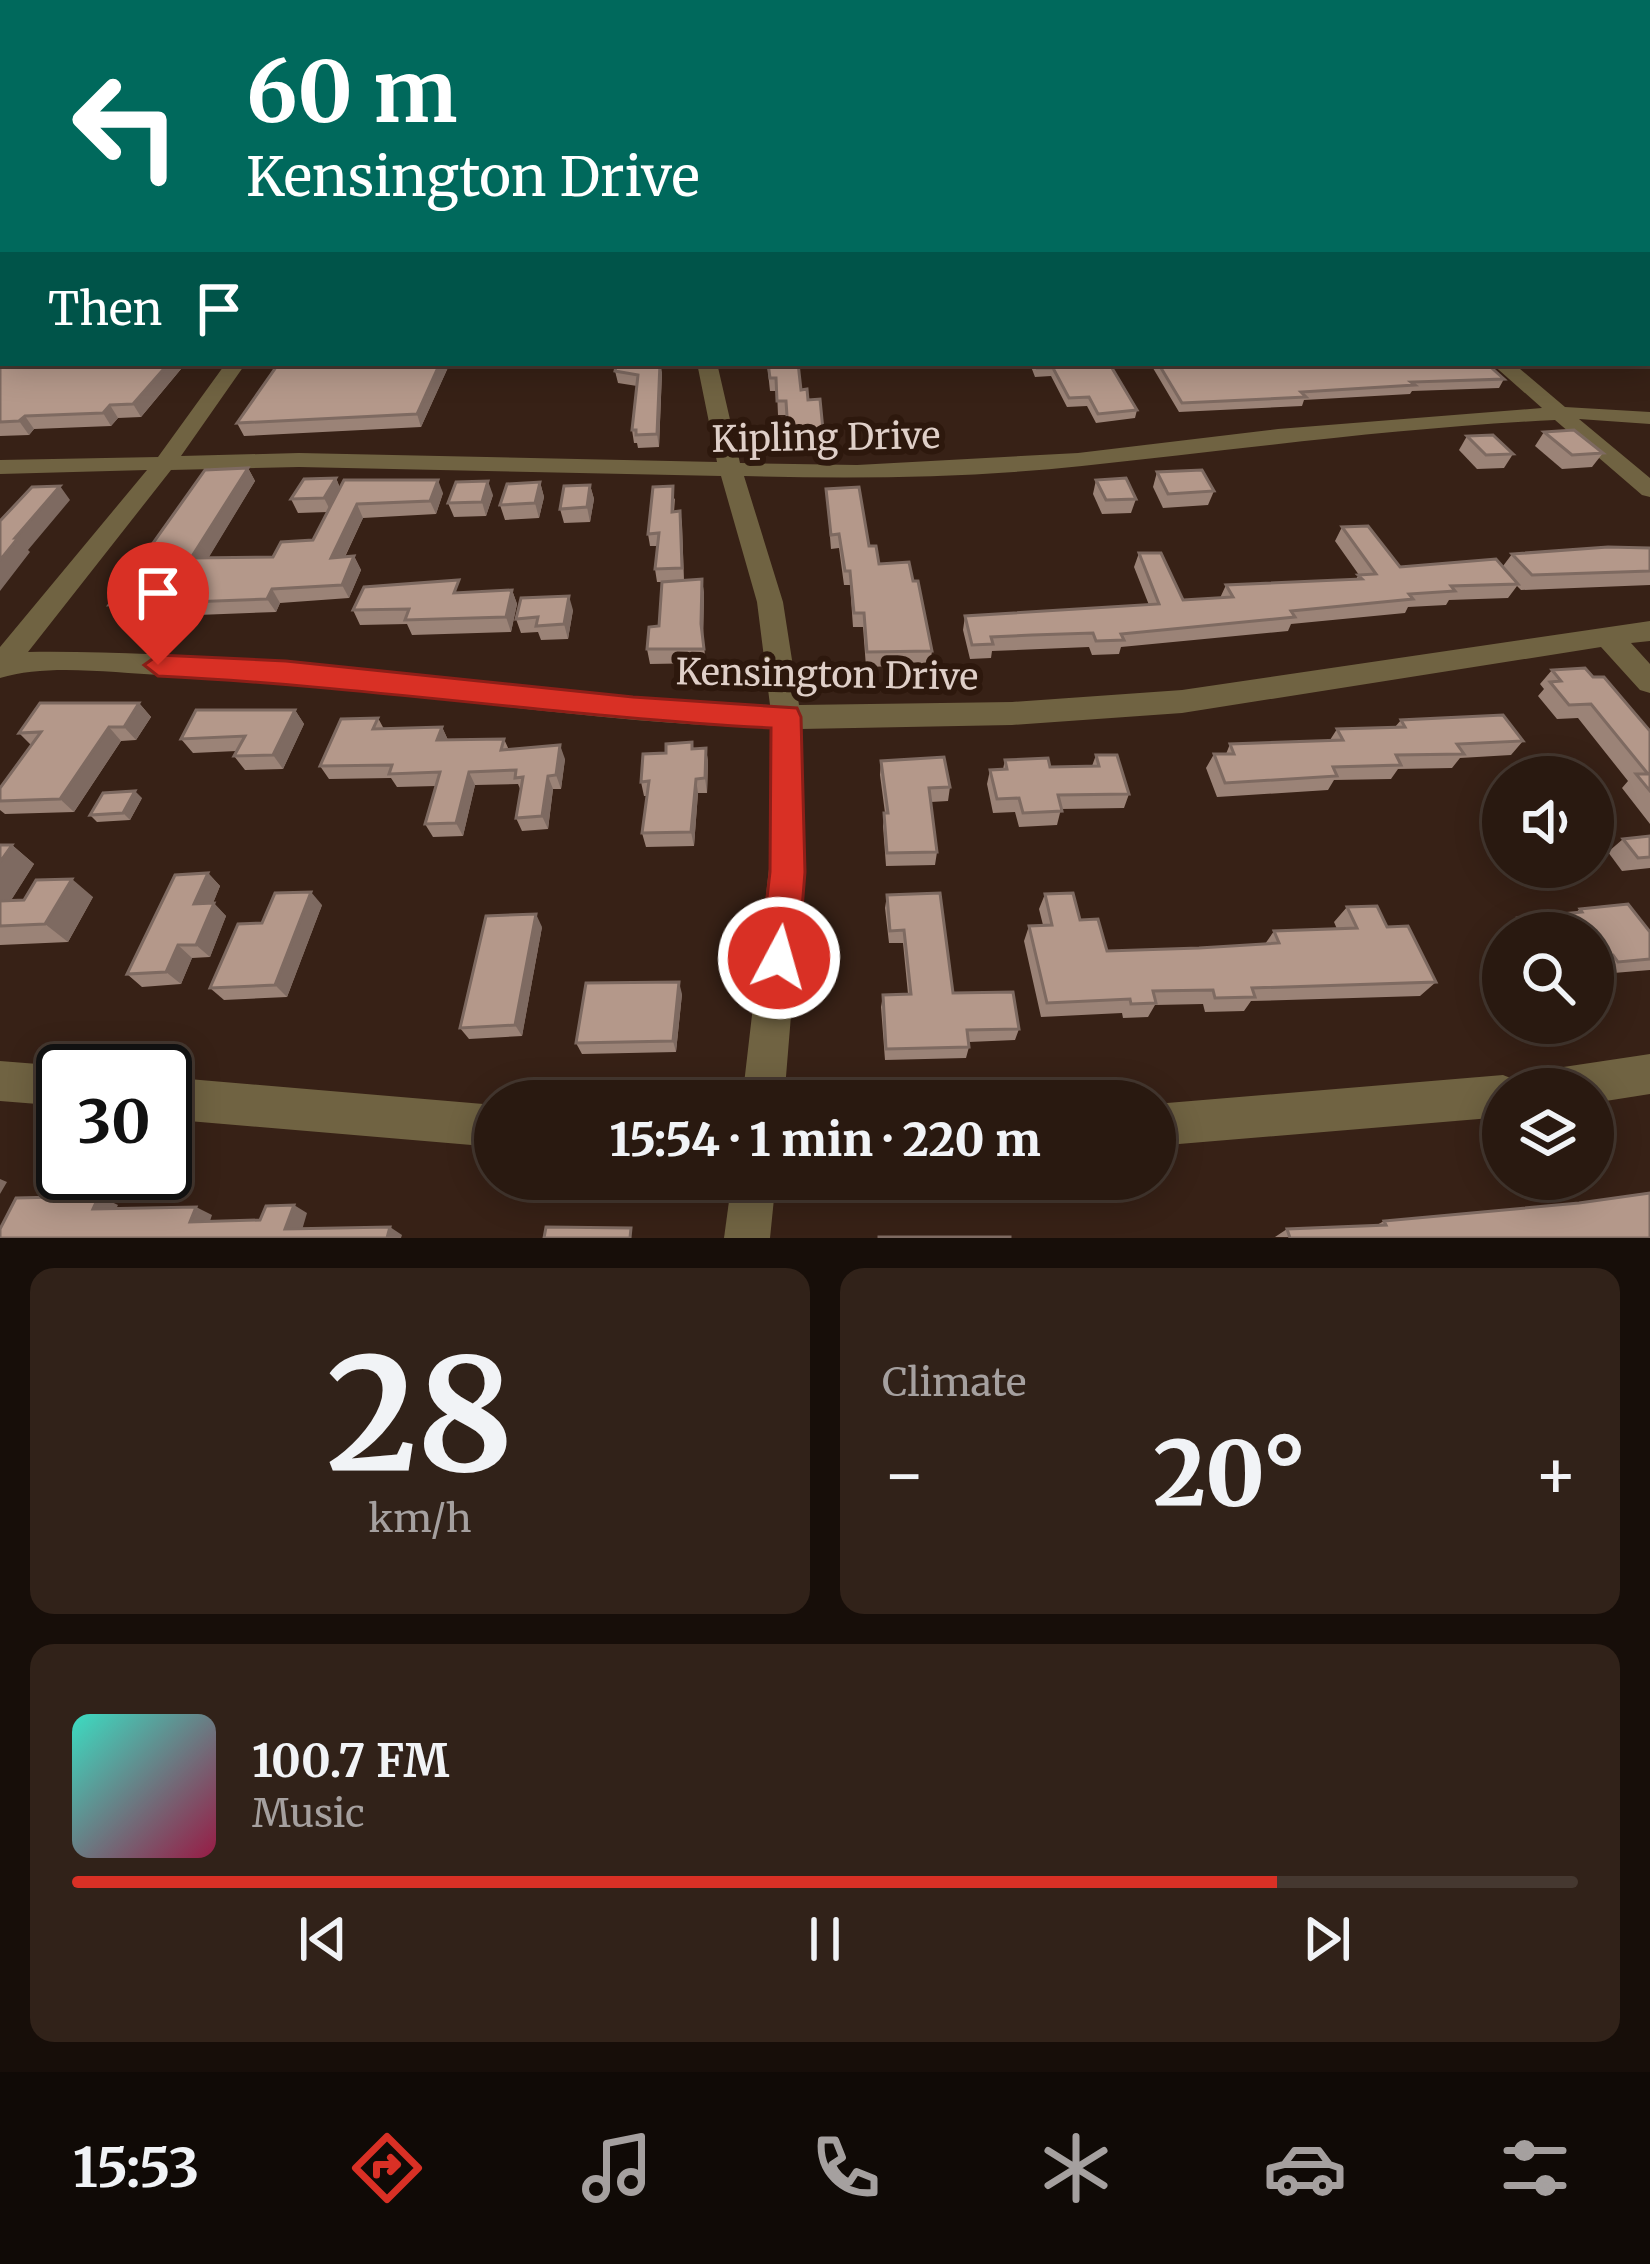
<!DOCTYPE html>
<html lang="en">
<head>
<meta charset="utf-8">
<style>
  body { margin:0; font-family:Merriweather,serif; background:#312219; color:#f1f3f6; height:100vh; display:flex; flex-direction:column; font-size:45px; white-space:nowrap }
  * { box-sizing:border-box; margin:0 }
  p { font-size:39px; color:#a5a09f }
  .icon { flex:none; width:66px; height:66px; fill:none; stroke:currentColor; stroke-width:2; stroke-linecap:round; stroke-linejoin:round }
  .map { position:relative; height:1238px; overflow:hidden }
  .sheet { display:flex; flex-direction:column; gap:30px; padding:30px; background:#170e09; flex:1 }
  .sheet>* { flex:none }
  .top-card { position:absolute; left:0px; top:0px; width:1650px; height:366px; box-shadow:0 6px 30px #0003,0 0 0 3px #453830; background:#00695c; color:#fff; overflow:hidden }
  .buttons { position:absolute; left:1482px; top:756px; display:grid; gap:24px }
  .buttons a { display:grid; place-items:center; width:132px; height:132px; border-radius:50%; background:#291910; box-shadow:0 6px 30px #0003,0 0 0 3px #453830; font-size:60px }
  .speed { position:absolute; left:36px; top:1044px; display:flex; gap:24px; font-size:60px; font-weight:700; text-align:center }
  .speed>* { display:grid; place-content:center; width:156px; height:156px; border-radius:50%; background:#291910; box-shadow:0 6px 30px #0003,0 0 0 3px #453830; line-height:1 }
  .speed .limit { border:6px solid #111; border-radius:18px; background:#fff; color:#111 }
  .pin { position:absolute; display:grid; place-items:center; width:102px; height:102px; color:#fff; margin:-123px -51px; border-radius:50% 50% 50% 0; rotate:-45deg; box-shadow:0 0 12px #0007 }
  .pin .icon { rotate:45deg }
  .me { position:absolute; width:132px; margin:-66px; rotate:6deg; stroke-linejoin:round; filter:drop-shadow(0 0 9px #0008) }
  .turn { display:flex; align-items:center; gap:42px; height:252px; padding:0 48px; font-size:54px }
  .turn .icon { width:156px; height:156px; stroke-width:2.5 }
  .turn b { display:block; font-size:84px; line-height:102px }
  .then { display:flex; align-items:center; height:114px; padding:0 48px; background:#0003; gap:24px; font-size:45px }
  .big { font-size:90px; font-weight:800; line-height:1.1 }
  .sheet .widget { flex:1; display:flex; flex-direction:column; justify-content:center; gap:18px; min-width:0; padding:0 42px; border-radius:24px; background:#312219 }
  .sheet .dial { align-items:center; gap:0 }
  .dial b { font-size:156px; line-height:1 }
  .song { display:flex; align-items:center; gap:36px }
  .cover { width:144px; height:144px; border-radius:18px; background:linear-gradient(135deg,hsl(170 70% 55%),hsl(340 70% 35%)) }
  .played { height:12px; border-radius:6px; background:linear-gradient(90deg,#d93025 80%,#453830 80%) }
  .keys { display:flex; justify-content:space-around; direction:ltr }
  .heat { display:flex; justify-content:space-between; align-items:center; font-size:66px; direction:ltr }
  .sheet .tiles { flex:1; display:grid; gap:30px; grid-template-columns:1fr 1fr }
  .widget:last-child { grid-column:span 2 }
  .trip { position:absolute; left:474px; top:1080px; width:702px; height:120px; border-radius:60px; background:#291910; box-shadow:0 6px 30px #0003,0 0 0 3px #453830; font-weight:800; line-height:120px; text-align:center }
  .tab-bar { display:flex; height:192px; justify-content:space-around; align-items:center; background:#100a06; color:#a5a09f }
  .tab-bar .icon { width:84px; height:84px }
  .tab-bar .selected { color:#d93025 }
  .tab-bar b { font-size:54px; color:#f1f3f6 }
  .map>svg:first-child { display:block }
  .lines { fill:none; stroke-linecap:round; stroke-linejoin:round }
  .minor { fill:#706342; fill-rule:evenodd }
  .wall { fill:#9b8377 }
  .shaded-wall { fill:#7e6a61 }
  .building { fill:#b4988a; stroke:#7e6a61; stroke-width:3 }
  .route { fill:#d93025; stroke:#8d1f18; stroke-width:3 }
  .labels { text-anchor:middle; stroke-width:12; stroke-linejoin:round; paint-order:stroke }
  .street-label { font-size:36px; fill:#dfcfc8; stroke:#2d180d }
</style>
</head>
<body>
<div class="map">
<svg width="1650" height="1238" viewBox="0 0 1650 1238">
  <rect width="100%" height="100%" fill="#372116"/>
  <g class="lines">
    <g class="minor">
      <rect x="0" y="242" width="3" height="10"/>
      <rect x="0" y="344" width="3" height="12"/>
      <path d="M226,363H246L181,456L299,453L717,462L697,363H717L740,463L857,465L1078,453L1278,429L1542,408L1491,363H1513L1565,407L1650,412V424L1579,419L1650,478V497L1642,495L1555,420C1397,428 1240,449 1082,466C970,478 856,479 744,476L783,602L799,705L1012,702L1182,690L1650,621V641L1631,643L1650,664V693L1640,690L1601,647L1182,713L1012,725L801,729L803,869L784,1101H742L769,869L771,728C567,722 367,683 163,675C113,673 48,663 0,678V647L147,470L0,474V460L158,457ZM299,467L721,476L757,602L770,705C521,698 277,649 28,652L171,470Z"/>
      <polygon points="1650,1054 1650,1094 1593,1103 1593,1089 1530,1089 1536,1075 1550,1069"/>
      <polygon points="0,1061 63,1066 76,1071 63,1071 63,1106 0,1101"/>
      <polygon points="1503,1075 1518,1081 1521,1089 1503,1089 1503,1117 1155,1146 1155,1104"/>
      <polygon points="165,1077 495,1105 495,1147 165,1119"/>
      <polygon points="732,1179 776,1179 770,1238 724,1238"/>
    </g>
  </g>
  <g class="wall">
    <polygon points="0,360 186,363 141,417 118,418 111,426 34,429 29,435 0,436"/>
    <polygon points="279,363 450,363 421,427 244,436 237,423"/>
    <polygon points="767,363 801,390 823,430 824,444 789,445 787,415 778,415 777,391 770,391"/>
    <polygon points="938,363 1109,363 1137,410 1135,418 1096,423 1087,406 1067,407 1051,376 1035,377 1030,364 939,368"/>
    <polygon points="1150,363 1486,363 1504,379 1499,388 1412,391 1410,394 1304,400 1302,406 1179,412"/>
    <polygon points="615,371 662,372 659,447 638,448 637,443 634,443 632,430 637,386 618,383"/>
    <polygon points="1544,432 1603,453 1592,467 1562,469 1535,446"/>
    <polygon points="1467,436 1513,454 1504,468 1477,469 1459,450"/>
    <polygon points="248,468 255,481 208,558 273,557 313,540 328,512 298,513 291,499 336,478 340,488 443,493 436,514 363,518 345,557 354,556 361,570 349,598 280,603 276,612 120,618 109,605"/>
    <polygon points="1157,472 1214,491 1208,505 1163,508 1153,487"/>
    <polygon points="1096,480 1136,499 1131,513 1102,514 1093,494"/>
    <polygon points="540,482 544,497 539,518 505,520 500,505"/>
    <polygon points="590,485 594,499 590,522 564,523 560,509"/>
    <polygon points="826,489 869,546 932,651 930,665 866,667 863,627 853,627 850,585 844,585 839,548 831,549"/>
    <polygon points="493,495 486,516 454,517 448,503"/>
    <polygon points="675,498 674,512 680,511 682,524 684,580 702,579 704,594 703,639 706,663 650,664 647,649 659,626 662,582 657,582 655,569 658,546 650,546 648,534"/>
    <polygon points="1342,527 1400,567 1503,566 1512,554 1650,548 1650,585 1521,590 1517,586 1508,598 1449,600 1446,605 1408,607 1405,613 1291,624 1288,631 1121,647 1119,654 1092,655 1089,647 992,651 991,658 970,659 963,630 965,616 1149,605 1134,567 1139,553 1183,600 1220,598 1226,585 1355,580 1359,575 1335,541"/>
    <polygon points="512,590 517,604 511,632 412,635 407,624 360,625 353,610 464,592"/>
    <polygon points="573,610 568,639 541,640 538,632 521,633 516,619"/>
    <polygon points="1552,670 1593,677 1650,731 1650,824 1622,788 1628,781 1578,718 1557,719 1538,696 1544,689 1540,684"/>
    <polygon points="139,703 151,717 136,740 121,741 74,812 5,814 0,810 0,788 31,745 19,733"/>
    <polygon points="295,710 304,724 283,769 245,770 234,756 237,751 193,753 181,739"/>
    <polygon points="378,718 384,729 442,727 448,740 504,739 509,750 565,759 561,789 553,789 548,829 522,831 516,818 521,791 518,784 475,785 463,836 433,837 425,824 436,786 397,787 391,778 329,779 320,766"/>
    <polygon points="1401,720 1523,741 1511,755 1460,758 1452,768 1398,769 1391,779 1334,780 1328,790 1217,797 1206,768 1214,754 1226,754 1230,744 1330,740 1337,729 1395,727"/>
    <polygon points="706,748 708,762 707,793 698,793 694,846 646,847 642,833 647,796 644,796 641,782 666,753"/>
    <polygon points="1096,755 1129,794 1124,808 1061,809 1057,825 1019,827 1015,812 993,813 987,784 990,770 1003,769 1005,760 1050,767 1092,766"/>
    <polygon points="881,761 950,787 948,801 931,802 937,852 935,865 886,866 883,826 885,813 880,775"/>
    <polygon points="142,798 130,820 97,822 90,815"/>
    <polygon points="1650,836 1650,868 1622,871 1608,852 1623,839"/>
    <polygon points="0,845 12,845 34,864 11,900 93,897 68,942 0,945"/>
    <polygon points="208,873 220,886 213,903 226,916 210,957 192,958 181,984 142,987 127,974"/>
    <polygon points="1045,894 1080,920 1107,951 1199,948 1265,944 1274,931 1337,929 1334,922 1347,907 1387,927 1436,982 1420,996 1251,1001 1244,1011 1205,1012 1203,1004 1155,1005 1148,1017 1123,1018 1122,1013 1041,1017 1024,941 1029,926 1043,925 1039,909"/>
    <polygon points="887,895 953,993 1019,1029 1015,1040 969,1042 969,1047 966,1058 885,1060 881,1007 883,995 908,994 903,943 889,943 885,908"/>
    <polygon points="322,905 287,997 224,1000 210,988 262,923"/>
    <polygon points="1580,909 1650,932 1650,970 1601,974 1596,968 1593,968 1593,933 1504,933 1503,931 1518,918 1575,913"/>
    <polygon points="542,927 522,1036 469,1039 460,1028"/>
    <polygon points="682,994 676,1052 582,1054 576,1043"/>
    <polygon points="1384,1221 1650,1238 1275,1237 1287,1229 1375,1226"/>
  </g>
  <g class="shaded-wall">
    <polygon points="169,363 186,363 141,417 133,404"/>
    <polygon points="440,363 450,363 421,427 417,414"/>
    <polygon points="660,363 662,372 659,447 657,434"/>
    <polygon points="110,405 118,418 111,426 103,413"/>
    <polygon points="25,416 34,429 29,435 19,421"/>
    <polygon points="248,468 255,481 200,572 191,558"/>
    <polygon points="336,478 342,493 331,512 324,498"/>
    <polygon points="438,480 443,493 436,514 430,501"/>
    <polygon points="488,481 493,495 486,516 482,502"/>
    <polygon points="540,482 544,497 539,518 535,503"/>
    <polygon points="590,485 594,499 590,522 587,507"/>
    <polygon points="60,486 70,500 28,550 30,552 0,591 0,560 15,538"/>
    <polygon points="357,504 363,518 338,571 331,558"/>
    <polygon points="354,556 361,570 349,598 342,585"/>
    <polygon points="702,579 704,594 703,639 706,663 701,624"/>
    <polygon points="272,589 280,603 276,612 267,599"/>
    <polygon points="512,590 517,604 511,632 506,617"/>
    <polygon points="569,596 573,610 568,639 564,624"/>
    <polygon points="139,703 151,717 136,740 124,727"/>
    <polygon points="295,710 304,724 283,769 273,755"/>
    <polygon points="109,727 121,741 74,812 60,799"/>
    <polygon points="442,727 448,740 437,740"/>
    <polygon points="560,745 565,759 561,789 556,775"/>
    <polygon points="706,748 708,762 707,793 705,778"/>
    <polygon points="469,772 475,785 463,836 456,823"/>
    <polygon points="548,776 553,789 548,829 542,816"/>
    <polygon points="696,779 698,793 694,846 691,832"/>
    <polygon points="135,791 142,798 130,820 123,813"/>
    <polygon points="12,845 34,864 0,918 0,862"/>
    <polygon points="208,873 220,886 207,918 194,904"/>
    <polygon points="72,879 93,897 68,942 45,924"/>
    <polygon points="311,892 322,905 287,997 275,985"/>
    <polygon points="214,903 226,916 210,957 196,945"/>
    <polygon points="536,914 542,927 522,1036 515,1025"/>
    <polygon points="178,945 192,958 181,984 166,972"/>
    <polygon points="679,982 682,994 676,1052 673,1041"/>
    <polygon points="0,1179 7,1182 0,1194"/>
    <polygon points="99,1196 118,1205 112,1217 93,1209"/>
    <polygon points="294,1205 307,1213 300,1237 285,1229"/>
    <polygon points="196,1207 212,1215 207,1230 190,1222"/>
    <polygon points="390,1227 402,1235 401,1238 387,1238"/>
  </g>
  <g class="building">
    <polygon points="1647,262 1650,263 1650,318 1647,318"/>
    <polygon points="0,360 3,360 3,363 169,363 133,404 110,405 103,413 25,416 19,421 0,422"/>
    <polygon points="279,363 440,363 417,414 237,423"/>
    <polygon points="617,363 660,363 657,434 636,435 636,430 632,430 638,375 615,371"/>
    <polygon points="768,363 798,363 801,390 807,389 808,400 820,399 823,430 788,431 786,401 777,401 776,378 770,378"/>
    <polygon points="1035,363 1109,363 1137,410 1098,414 1089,397 1069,398 1053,368 1037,368"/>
    <polygon points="1158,363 1486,363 1504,379 1411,382 1415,385 1301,392 1306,397 1182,403"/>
    <polygon points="1574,430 1603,453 1572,455 1544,432"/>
    <polygon points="1493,435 1513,454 1486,455 1467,436"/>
    <polygon points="248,468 191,558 273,557 281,542 313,540 344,480 438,480 430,501 357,504 331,558 354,556 342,585 272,589 267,599 109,605 205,470"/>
    <polygon points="1202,470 1214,491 1168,494 1157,472"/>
    <polygon points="336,478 324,498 291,499 304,479"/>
    <polygon points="1126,478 1136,499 1106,500 1096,480"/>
    <polygon points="488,481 482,502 448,503 456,482"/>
    <polygon points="540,482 535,503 500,505 507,484"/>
    <polygon points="590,485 587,507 560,509 564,486"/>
    <polygon points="60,486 15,538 18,538 0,560 0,521 32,487"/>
    <polygon points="673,486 672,512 680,511 682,568 655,569 659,533 648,534 653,487"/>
    <polygon points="859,487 869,546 876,546 879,564 909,562 913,581 918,581 932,651 867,652 864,613 854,613 850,571 845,571 839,534 831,535 826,489"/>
    <polygon points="1368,526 1400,567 1496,559 1518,584 1451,586 1455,591 1409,594 1413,599 1291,611 1295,617 1121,634 1124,640 1096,641 1093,633 1032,635 991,637 993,644 972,645 965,616 1159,604 1139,553 1161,553 1183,600 1233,597 1226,585 1362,579 1358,575 1376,574 1342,527"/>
    <polygon points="1608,547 1650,548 1650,571 1532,575 1512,554"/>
    <polygon points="702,579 701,624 704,649 647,649 649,627 659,626 662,582"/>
    <polygon points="459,580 454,593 512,590 506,617 405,620 409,609 353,610 364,587"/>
    <polygon points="569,596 564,624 536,626 538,617 516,619 521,598"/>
    <polygon points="1585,668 1593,677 1604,677 1650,731 1650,791 1636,774 1648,774 1591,704 1569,705 1550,682 1561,681 1552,670"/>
    <polygon points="40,703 139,703 124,727 109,727 60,799 0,801 0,788 41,732 19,733"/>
    <polygon points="196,710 295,710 273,755 234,756 245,736 181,739"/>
    <polygon points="1503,715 1523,741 1457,744 1464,754 1396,755 1401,765 1333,767 1337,776 1225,783 1214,754 1234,754 1230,744 1343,740 1337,729 1405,727 1401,720"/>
    <polygon points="378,718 373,729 442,727 437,740 504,739 501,750 560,745 556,775 548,776 542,816 516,818 523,777 515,778 516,770 469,772 456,823 425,824 440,772 389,774 392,765 320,766 341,719"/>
    <polygon points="692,742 692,749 706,748 705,778 696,779 691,832 642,833 649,781 641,782 643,754 666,753 666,744"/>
    <polygon points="1096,755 1117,755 1129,794 1058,795 1062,811 1023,813 1019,798 997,799 990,770 1007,769 1005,760 1048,758 1050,767 1099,766"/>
    <polygon points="944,757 950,787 929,788 937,852 887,853 884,813 888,813 881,761"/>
    <polygon points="135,791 123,813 90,815 103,793"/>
    <polygon points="1650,836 1650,857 1638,858 1623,839"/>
    <polygon points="0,845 12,845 0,862"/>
    <polygon points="208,873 194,904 214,903 196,945 178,945 166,972 127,974 175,875"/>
    <polygon points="72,879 45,924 0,926 0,901 24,900 36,880"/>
    <polygon points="311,892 275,985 210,988 238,924 262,923 275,893"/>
    <polygon points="940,893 953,993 1013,992 1019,1029 967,1030 969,1047 886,1049 883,995 911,994 904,930 890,931 887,895"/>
    <polygon points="1073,893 1080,920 1098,919 1107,951 1199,948 1279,943 1274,931 1357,928 1347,907 1377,906 1387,927 1408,926 1436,982 1252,988 1255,997 1215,998 1213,990 1153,991 1156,1003 1131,1004 1130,999 1047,1003 1029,926 1052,925 1045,894"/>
    <polygon points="1628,904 1650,932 1650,959 1618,962 1613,955 1593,957 1593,933 1528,933 1518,918 1582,912 1580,909"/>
    <polygon points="536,914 515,1025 460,1028 486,916"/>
    <polygon points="679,982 673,1041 576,1043 586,983"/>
    <polygon points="1650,1193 1650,1238 1290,1238 1287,1229 1386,1225 1384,1221 1579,1203"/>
    <polygon points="99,1196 93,1209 196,1207 190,1222 260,1220 266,1206 294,1205 285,1229 390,1227 387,1238 0,1238 0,1229 16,1198"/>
    <polygon points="546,1227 631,1228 630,1238 544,1238"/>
    <rect x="879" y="1237" width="131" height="1"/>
  </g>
  <linearGradient id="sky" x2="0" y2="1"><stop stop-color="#1e120c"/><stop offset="0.47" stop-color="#4d4347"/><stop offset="1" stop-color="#4d4347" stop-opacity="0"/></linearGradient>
  <rect width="1650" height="324" fill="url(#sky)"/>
  <path class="route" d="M158,655L286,661L633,697L797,708L801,717L805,872L798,958L792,971L779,976L766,971L760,958L770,872L771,728C566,717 363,686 158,676L144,665Z"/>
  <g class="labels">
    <g class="street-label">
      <text transform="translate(826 437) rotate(-1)" y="13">Kipling Drive</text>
      <text transform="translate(827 674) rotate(1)" y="13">Kensington Drive</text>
    </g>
  </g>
</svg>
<div class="buttons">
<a><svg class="icon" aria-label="sound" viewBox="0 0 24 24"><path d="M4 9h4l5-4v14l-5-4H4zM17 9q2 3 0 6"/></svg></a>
<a><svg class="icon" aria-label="search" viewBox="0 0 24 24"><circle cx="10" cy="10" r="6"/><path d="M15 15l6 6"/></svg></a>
<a><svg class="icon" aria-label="layers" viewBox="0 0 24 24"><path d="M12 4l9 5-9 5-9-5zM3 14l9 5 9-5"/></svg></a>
</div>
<div class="speed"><div class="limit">30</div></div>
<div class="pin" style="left:158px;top:665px;background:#d93025"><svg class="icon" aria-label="arrive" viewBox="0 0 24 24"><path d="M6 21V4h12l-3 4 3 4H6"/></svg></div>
<svg class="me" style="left:779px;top:958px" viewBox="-20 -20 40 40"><circle r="17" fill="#d93025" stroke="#fff" stroke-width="3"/><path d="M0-11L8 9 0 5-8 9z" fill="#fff"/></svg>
<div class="trip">15:54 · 1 min · 220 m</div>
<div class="top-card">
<div class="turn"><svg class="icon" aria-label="left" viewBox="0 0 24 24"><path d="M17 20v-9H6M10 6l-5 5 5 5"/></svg><div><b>60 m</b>Kensington Drive</div></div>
<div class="then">Then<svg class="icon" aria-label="arrive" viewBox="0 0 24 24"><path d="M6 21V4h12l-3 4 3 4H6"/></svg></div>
</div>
</div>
<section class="sheet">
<div class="tiles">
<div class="widget dial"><b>28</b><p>km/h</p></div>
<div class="widget"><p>Climate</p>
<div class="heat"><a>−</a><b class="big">20°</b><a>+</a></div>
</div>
<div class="widget">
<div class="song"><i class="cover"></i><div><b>100.7 FM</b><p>Music</p></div></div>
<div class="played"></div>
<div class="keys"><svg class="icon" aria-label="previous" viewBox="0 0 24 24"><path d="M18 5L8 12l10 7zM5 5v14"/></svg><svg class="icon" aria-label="pause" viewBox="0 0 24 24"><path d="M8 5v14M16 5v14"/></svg><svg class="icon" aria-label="next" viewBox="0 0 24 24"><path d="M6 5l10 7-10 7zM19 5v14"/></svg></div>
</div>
</div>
</section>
<nav class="tab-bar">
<b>15:53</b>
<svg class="icon selected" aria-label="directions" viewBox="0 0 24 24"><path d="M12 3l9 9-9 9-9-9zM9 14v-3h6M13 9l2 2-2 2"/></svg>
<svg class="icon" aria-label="music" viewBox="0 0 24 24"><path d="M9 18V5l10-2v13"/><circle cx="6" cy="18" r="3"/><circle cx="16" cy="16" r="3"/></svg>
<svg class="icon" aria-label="phone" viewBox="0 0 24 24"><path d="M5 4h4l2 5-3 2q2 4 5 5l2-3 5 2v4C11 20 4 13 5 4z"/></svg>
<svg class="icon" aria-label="climate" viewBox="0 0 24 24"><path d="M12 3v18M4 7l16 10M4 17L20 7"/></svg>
<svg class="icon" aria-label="car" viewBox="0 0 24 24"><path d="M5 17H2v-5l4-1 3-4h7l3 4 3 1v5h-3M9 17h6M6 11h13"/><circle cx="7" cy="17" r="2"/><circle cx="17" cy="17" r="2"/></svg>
<svg class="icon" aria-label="filters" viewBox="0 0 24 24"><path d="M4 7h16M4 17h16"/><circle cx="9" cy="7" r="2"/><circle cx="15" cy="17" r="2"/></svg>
</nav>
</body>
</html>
